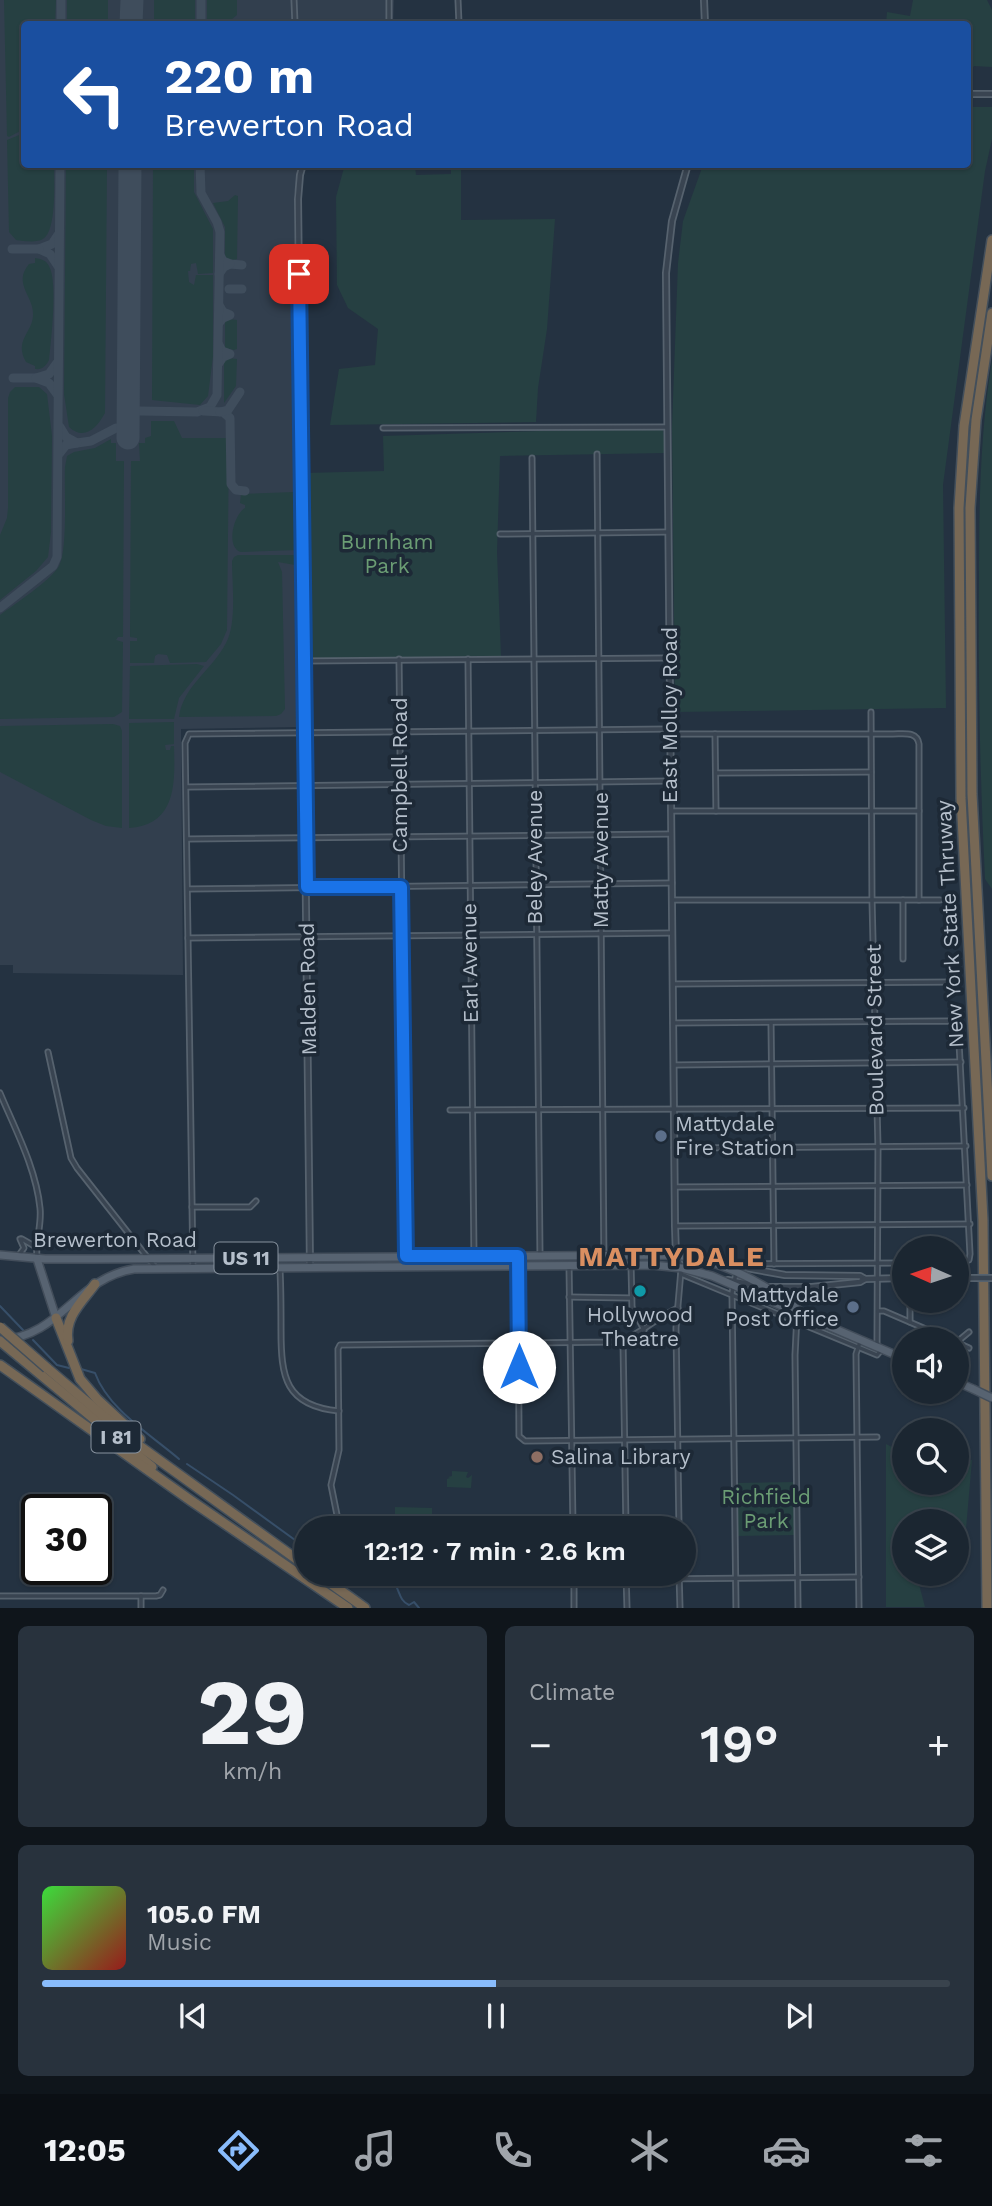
<!DOCTYPE html>
<html lang="en">
<head>
<meta charset="utf-8">
<style>
  body { margin:0; font-family:"Work Sans",sans-serif; background:#28323d; color:#f1f3f6; height:100vh; display:flex; flex-direction:column; font-size:26px; white-space:nowrap }
  * { box-sizing:border-box; margin:0 }
  p { font-size:23px; color:#a0a5ab }
  .icon { flex:none; width:38px; height:38px; fill:none; stroke:currentColor; stroke-width:2; stroke-linecap:round; stroke-linejoin:round }
  .map { position:relative; height:1608px; overflow:hidden }
  .sheet { display:flex; flex-direction:column; gap:18px; padding:18px; background:#0f151b; flex:1 }
  .sheet>* { flex:none }
  .guide { position:absolute; left:21px; top:21px; width:950px; height:147px; border-radius:7px; box-shadow:0 2px 5px #0004,0 0 0 2px #39434d; background:#1a4fa0; color:#fff; overflow:hidden }
  .needle { width:46px; rotate:273deg }
  .controls { position:absolute; left:892px; top:1236px; display:grid; gap:14px }
  .controls a { display:grid; place-items:center; width:77px; height:77px; border-radius:50%; background:#1b2631; box-shadow:0 2px 5px #0004,0 0 0 2px #39434d; font-size:35px }
  .speed { position:absolute; left:21px; top:1494px; display:flex; gap:14px; font-size:35px; font-weight:700; text-align:center }
  .speed>* { display:grid; place-content:center; width:91px; height:91px; border-radius:50%; background:#1b2631; box-shadow:0 2px 5px #0004,0 0 0 2px #39434d; line-height:1 }
  .speed .limit { border:4px solid #111; border-radius:10px; background:#fff; color:#111 }
  .pin { position:absolute; display:grid; place-items:center; width:60px; height:60px; color:#fff; margin:-30px; border-radius:14px; box-shadow:0 4px 10px #0006 }
  .me { position:absolute; width:77px; margin:-38px; rotate:0deg; stroke-linejoin:round; filter:drop-shadow(0 0 5px #0008) }
  .turn { display:flex; align-items:center; gap:24px; height:147px; padding:0 28px; font-size:32px }
  .turn .icon { width:91px; height:91px; stroke-width:2.5 }
  .turn b { display:block; font-size:49px; line-height:60px }
  .big { font-size:52px; font-weight:600; line-height:1.1 }
  .sheet .card { flex:1; display:flex; flex-direction:column; justify-content:center; gap:10px; min-width:0; padding:0 24px; border-radius:10px; background:#28323d }
  .sheet .dial { align-items:center; gap:0 }
  .dial b { font-size:91px; line-height:1 }
  .song { display:flex; align-items:center; gap:21px }
  .cover { width:84px; height:84px; border-radius:10px; background:linear-gradient(135deg,hsl(120 70% 55%),hsl(0 70% 35%)) }
  .played { height:7px; border-radius:4px; background:linear-gradient(90deg,#89bcfc 50%,#39434d 50%) }
  .keys { display:flex; justify-content:space-around; direction:ltr }
  .heat { display:flex; justify-content:space-between; align-items:center; font-size:38px; direction:ltr }
  .sheet .tiles { flex:1; display:grid; gap:18px; grid-template-columns:1fr 1fr }
  .card:last-child { grid-column:span 2 }
  .trip { position:absolute; left:294px; top:1516px; width:402px; height:70px; border-radius:35px; background:#1b2631; box-shadow:0 2px 5px #0004,0 0 0 2px #39434d; font-weight:600; line-height:70px; text-align:center }
  .tabs { display:flex; height:112px; justify-content:space-around; align-items:center; background:#0b0f14; color:#a0a5ab }
  .tabs .icon { width:49px; height:49px }
  .tabs .current { color:#89bcfc }
  .tabs b { font-size:32px; color:#f1f3f6 }
  .map>svg:first-child { display:block }
  .airport { fill:#323f4e }
  .green { fill:#264042 }
  .lines { fill:none; stroke-linecap:round; stroke-linejoin:round }
  .stream { stroke:#374f69; stroke-width:2 }
  .taxiway { stroke:#3f4d5c; stroke-width:9 }
  .runway { stroke:#3f4d5c; stroke-width:23 }
  .minor-casing { stroke:#56626e; stroke-width:7 }
  .tertiary-casing { stroke:#56626e; stroke-width:8 }
  .primary-casing { stroke:#424d5a; stroke-width:10 }
  .motorway-casing { stroke:#434f5b; stroke-width:12 }
  .minor { stroke:#394451; stroke-width:3.5 }
  .tertiary { stroke:#394451; stroke-width:4.5 }
  .primary { stroke:#576371; stroke-width:7 }
  .motorway { stroke:#776855; stroke-width:9 }
  .tertiary-bridge-casing { stroke:#56626e; stroke-width:8; stroke-linecap:butt }
  .primary-bridge-casing { stroke:#424d5a; stroke-width:10; stroke-linecap:butt }
  .motorway-bridge-casing { stroke:#434f5b; stroke-width:12; stroke-linecap:butt }
  .tertiary-bridge { stroke:#394451; stroke-width:4.5 }
  .primary-bridge { stroke:#576371; stroke-width:7 }
  .motorway-bridge { stroke:#776855; stroke-width:9 }
  .route-casing { stroke:#114b97; stroke-width:18 }
  .route { stroke:#1a73e8; stroke-width:12 }
  .service-dot { fill:#5c6f8a; stroke:#1d2936; stroke-width:2.5 }
  .culture-dot { fill:#0f9aa8; stroke:#1d2936; stroke-width:2.5 }
  .education-dot { fill:#8d6e63; stroke:#1d2936; stroke-width:2.5 }
  .labels { text-anchor:middle; stroke-width:7; stroke-linejoin:round; paint-order:stroke }
  .shield { fill:#1d2936; stroke:#87929e; stroke-width:2 }
  .shield-label { font-size:19px; font-weight:bold; fill:#b5bfcb }
  .park-label { font-size:21px; fill:#6b9d74; stroke:#1d2936 }
  .street-label { font-size:21px; fill:#b5bfcb; stroke:#1d2936 }
  .poi-label { font-size:21px; fill:#b5bfcb; stroke:#1d2936; text-anchor:start }
  .district-label { font-size:28px; font-weight:bold; letter-spacing:2px; fill:#da8f61; stroke:#1d2936 }
</style>
</head>
<body>
<div class="map">
<svg width="992" height="1608" viewBox="0 0 992 1608">
  <rect width="100%" height="100%" fill="#243241"/>
  <polygon class="airport" points="0,0 394,0 393,24 24,24 24,164 300,165 294,195 298,436 295,536 297,727 181,729 183,975 13,973 13,965 0,965"/>
  <g class="green">
    <polygon points="4,0 56,0 55,24 24,24 24,129 9,137 7,136"/>
    <rect x="67" y="0" width="41" height="24"/>
    <rect x="154" y="0" width="41" height="24"/>
    <polygon points="207,0 237,0 237,15 226,24 207,24"/>
    <polygon points="913,0 987,0 992,10 992,67 974,66 968,74 968,24 886,24 887,12 910,16"/>
    <polygon points="968,107 992,107 992,139 985,171 943,485 946,708 675,712 672,427 678,263 683,221 703,165 968,164"/>
    <path d="M24,133V164L54,165C54,180 57,231 43,239C36,243 24,241 16,240L9,232L7,140Z"/>
    <polygon points="345,164 415,165 416,175 451,174 451,165 461,165 461,220 555,219 547,329 538,388 536,422 330,425 339,369 375,365 378,329 348,308 337,285 336,197"/>
    <path d="M66,165H107L105,413C97,428 84,441 69,427L64,394Z"/>
    <polygon points="153,165 194,165 194,192 213,229 213,273 198,274 196,263 191,264 190,271 188,271 189,282 194,285 196,275 213,275 213,356 208,396 200,405 152,400"/>
    <polygon points="235,195 238,196 237,259 230,261 225,258 225,227 213,203 228,201"/>
    <path d="M35,258C41,259 46,260 49,266C58,282 51,341 49,360C46,366 42,370 35,369V366L26,362C14,340 32,333 33,316C35,297 12,284 29,264L35,263Z"/>
    <polygon points="228,319 237,320 237,349 234,350 225,348 225,321"/>
    <polygon points="227,358 237,359 236,386 224,403 224,361"/>
    <path d="M992,361V889L985,879C980,779 978,679 979,579C979,507 980,432 992,361Z"/>
    <polygon points="15,387 39,387 47,394 52,436 51,532 48,557 36,571 0,600 0,535 7,518 8,508 8,398 10,392"/>
    <polygon points="151,421 174,421 182,438 229,438 227,630 221,644 206,662 170,663 167,655 158,654 155,656 154,663 130,663 130,641 137,641 137,638 130,637 131,461 140,461 139,443 145,443 145,438 151,436"/>
    <polygon points="663,427 665,453 500,456 497,552 501,656 309,659 307,657 305,473 384,471 383,436"/>
    <path d="M111,439V443H116V461H124L123,637H118L116,640L123,642L122,712L114,717L0,719V615C15,604 50,581 59,566C68,549 64,489 65,467L67,456L74,452L95,448Z"/>
    <path d="M296,486L298,487V550L241,552C225,547 234,514 245,508V505L240,503L241,494L294,492Z"/>
    <path d="M238,555H295V565L278,562L282,572L285,709L281,714L276,716L179,717C183,686 213,669 226,643C237,623 232,584 232,561L234,557Z"/>
    <polygon points="197,664 204,666 179,698 174,719 129,719 130,666"/>
    <path d="M174,722V744L165,745L166,750H170L171,746H174C175,782 177,825 129,828V723Z"/>
    <polygon points="113,724 120,726 122,731 122,828 106,826 91,820 0,772 0,726"/>
    <polygon points="886,1444 905,1454 905,1482 957,1482 957,1462 972,1460 966,1529 957,1529 957,1521 905,1521 905,1573 916,1573 925,1607 886,1607"/>
    <polygon points="452,1471 468,1472 466,1477 468,1478 472,1475 471,1488 447,1487 447,1479 450,1478 448,1477 452,1476"/>
    <polygon points="797,1482 797,1535 735,1536 734,1483"/>
    <polygon points="395,1507 432,1508 432,1526 395,1525"/>
  </g>
  <g class="lines">
    <g class="stream">
      <polyline points="0,1306 23,1330"/>
      <polyline points="33,1340 57,1365 69,1368"/>
      <path d="M81,1369L95,1373C108,1409 151,1435 179,1459"/>
      <polyline points="187,1464 233,1495 306,1548"/>
      <path d="M371,1573L380,1583L396,1586C400,1593 400,1601 409,1605L414,1602L419,1608"/>
    </g>
    <g class="taxiway">
      <polyline points="61,24 61,0"/>
      <polyline points="201,24 201,0"/>
      <polyline points="58,235 52,244 39,249 50,254 58,266"/>
      <polyline points="12,249 39,249"/>
      <polyline points="230,264 242,265"/>
      <polyline points="219,274 224,267 230,264 223,261 220,255"/>
      <polyline points="229,289 242,289"/>
      <polyline points="219,305 223,312 230,315 223,318 219,323"/>
      <polyline points="219,363 223,357 230,354 222,351 219,345"/>
      <polyline points="13,378 36,378"/>
      <polyline points="57,394 49,383 36,378 49,374 57,363"/>
      <polyline points="140,411 197,412 210,407 217,395 220,232 217,222 201,193 200,164"/>
      <polyline points="203,411 223,412 230,418 231,484 236,490 245,491"/>
      <polyline points="220,412 228,410 240,392"/>
      <polyline points="77,443 91,441 116,428"/>
      <polyline points="59,454 66,445 77,443 66,437 60,427"/>
      <polyline points="0,608 53,566 57,557 60,164"/>
    </g>
    <g class="runway">
      <polyline points="131,24 132,0"/>
      <polyline points="128,438 130,164"/>
    </g>
    <g class="minor-casing">
      <g id="minor">
        <polyline points="294,0 295,24"/>
        <polyline points="389,0 389,24"/>
        <polyline points="458,0 459,24"/>
        <polyline points="383,428 667,427"/>
        <polyline points="597,454 604,1265"/>
        <polyline points="532,458 540,1256"/>
        <polyline points="500,534 668,532"/>
        <polyline points="399,659 406,1265"/>
        <polyline points="468,659 474,1258"/>
        <polyline points="304,661 670,658"/>
        <polyline points="871,712 872,900 878,1147 877,1345"/>
        <path d="M670,734H893C904,734 917,731 919,744V900"/>
        <polyline points="715,734 716,811"/>
        <polyline points="716,773 871,772"/>
        <polyline points="187,787 671,781"/>
        <polyline points="671,811 919,811"/>
        <polyline points="188,839 671,834"/>
        <polyline points="188,889 672,883"/>
        <polyline points="672,900 940,900"/>
        <polyline points="188,938 672,933"/>
        <polyline points="903,959 903,900"/>
        <polyline points="673,984 956,982"/>
        <polyline points="673,1023 950,1021 958,1023 970,1254 969,1260 957,1262"/>
        <polyline points="771,1023 774,1264"/>
        <polyline points="48,1052 71,1158 77,1168 155,1267"/>
        <polyline points="674,1065 961,1062"/>
        <path d="M0,1093C15,1129 36,1168 40,1208C42,1225 35,1241 37,1258"/>
        <polyline points="450,1110 964,1108"/>
        <polyline points="674,1148 966,1146"/>
        <polyline points="675,1187 967,1185"/>
        <polyline points="192,1207 250,1207 256,1201"/>
        <polyline points="675,1226 970,1224"/>
        <polyline points="22,1239 36,1247"/>
        <polyline points="19,1255 24,1248 20,1239"/>
        <polyline points="518,1265 519,1436 525,1441 877,1437"/>
        <polyline points="569,1265 573,1528"/>
        <polyline points="631,1265 632,1307 644,1330"/>
        <polyline points="736,1266 741,1264 905,1263"/>
        <polyline points="193,1269 185,743 189,734 669,729"/>
        <path d="M280,1270C281,1290 281,1310 281,1330C281,1377 285,1406 339,1411"/>
        <polyline points="736,1273 732,1293 736,1608"/>
        <polyline points="681,1274 877,1355 882,1349"/>
        <polyline points="569,1297 631,1298"/>
        <polyline points="878,1311 884,1311 949,1339"/>
        <polyline points="797,1315 795,1355 798,1608"/>
        <polyline points="910,1322 910,1300"/>
        <polyline points="623,1340 626,1528"/>
        <polyline points="957,1342 969,1332"/>
        <polyline points="958,1343 969,1348"/>
        <path d="M339,1525L331,1485L339,1450L338,1349L340,1345L612,1342C639,1338 654,1318 678,1308"/>
        <polyline points="679,1528 676,1328 681,1270"/>
        <polyline points="574,1573 574,1608"/>
        <polyline points="626,1573 627,1608"/>
        <polyline points="679,1573 680,1608"/>
        <polyline points="547,1580 859,1577"/>
        <polyline points="0,1596 156,1596 160,1595 163,1590"/>
        <polyline points="141,1596 141,1608"/>
        <polyline points="859,1608 856,1354 860,1342"/>
      </g>
    </g>
    <g class="tertiary-casing">
      <g id="tertiary">
        <polyline points="704,0 705,24"/>
        <polyline points="968,94 992,94"/>
        <polyline points="303,164 300,175 298,199 310,1267"/>
        <polyline points="724,1264 785,1275 860,1276 865,1279 905,1278"/>
        <polyline points="681,1267 676,1255 675,1226 666,273 672,221 688,164"/>
        <polyline points="957,1278 969,1278"/>
        <polyline points="728,1280 760,1286"/>
        <polyline points="769,1287 812,1287 860,1282 865,1279"/>
      </g>
    </g>
    <g class="primary-casing">
      <g id="primary">
        <path d="M0,1255L45,1259H94L676,1255C722,1260 764,1283 800,1311"/>
        <polyline points="37,1259 56,1318"/>
        <path d="M0,1340C61,1337 76,1278 134,1269L652,1265L682,1268L712,1276L905,1359"/>
        <polyline points="957,1382 973,1389"/>
      </g>
    </g>
    <g class="motorway-casing">
      <g id="motorway">
        <polyline points="992,313 976,420 970,508 972,794 992,1176"/>
        <polyline points="56,1318 80,1379 97,1399 140,1439"/>
        <polyline points="0,1341 152,1467"/>
        <path d="M68,1341C64,1317 82,1302 95,1284"/>
        <polyline points="0,1365 190,1500 348,1608"/>
        <polyline points="47,1368 134,1442 306,1566"/>
        <polyline points="316,1573 365,1608"/>
        <polyline points="987,1608 983,1220 961,798 959,508 964,426 992,240"/>
      </g>
    </g>
    <use href="#minor" class="minor"/>
    <use href="#tertiary" class="tertiary"/>
    <use href="#primary" class="primary"/>
    <use href="#motorway" class="motorway"/>
    <g class="tertiary-bridge-casing">
      <polyline id="tertiary-bridge" points="969,1278 992,1278"/>
    </g>
    <g class="primary-bridge-casing">
      <polyline id="primary-bridge" points="973,1389 992,1398"/>
    </g>
    <g class="motorway-bridge-casing">
      <polyline id="motorway-bridge" points="0,1327 47,1368"/>
    </g>
    <use href="#tertiary-bridge" class="tertiary-bridge"/>
    <use href="#primary-bridge" class="primary-bridge"/>
    <use href="#motorway-bridge" class="motorway-bridge"/>
  </g>
  <g class="lines">
    <g class="route-casing">
      <polyline id="route" points="299,274 307,887 401,887 406,1256 518,1256 519,1367"/>
    </g>
    <use href="#route" class="route"/>
  </g>
  <g class="service-dot">
    <circle cx="661" cy="1136" r="7"/>
    <circle cx="853" cy="1307" r="7"/>
  </g>
  <circle class="culture-dot" cx="640" cy="1291" r="7"/>
  <circle class="education-dot" cx="537" cy="1457" r="7"/>
  <g class="labels">
    <g class="shield">
      <rect x="214.5" y="1242.5" width="63" height="31" rx="5"/>
      <rect x="91.5" y="1421.5" width="49" height="31" rx="5"/>
    </g>
    <g class="shield-label">
      <text x="246" y="1265">US 11</text>
      <text x="116" y="1444">I 81</text>
    </g>
    <g class="park-label">
      <text x="387" y="549">Burnham<tspan x="387" dy="24">Park</tspan></text>
      <text x="766" y="1504">Richfield<tspan x="766" dy="24">Park</tspan></text>
    </g>
    <g class="street-label">
      <text transform="translate(670 715) rotate(-90)" y="7">East Molloy Road</text>
      <text transform="translate(400 775) rotate(-90)" y="7">Campbell Road</text>
      <text transform="translate(535 857) rotate(-90)" y="7">Beley Avenue</text>
      <text transform="translate(601 860) rotate(-90)" y="7">Matty Avenue</text>
      <text transform="translate(950 924) rotate(-93)" y="7">New York State Thruway</text>
      <text transform="translate(470 963) rotate(-91)" y="7">Earl Avenue</text>
      <text transform="translate(308 989) rotate(-91)" y="7">Malden Road</text>
      <text transform="translate(875 1030) rotate(-91)" y="7">Boulevard Street</text>
      <text x="115" y="1247">Brewerton Road</text>
    </g>
    <g class="poi-label">
      <text x="675" y="1131">Mattydale<tspan x="675" dy="24">Fire Station</tspan></text>
      <text x="839" y="1302" text-anchor="end">Mattydale<tspan x="839" dy="24">Post Office</tspan></text>
      <text x="640" y="1322" text-anchor="middle">Hollywood<tspan x="640" dy="24">Theatre</tspan></text>
      <text x="551" y="1464">Salina Library</text>
    </g>
    <g class="district-label">
      <text x="672" y="1266">MATTYDALE</text>
    </g>
  </g>
</svg>
<div class="controls">
<a><svg class="needle" viewBox="-14 -14 28 28"><path d="M0-13l5 13h-10z" fill="#e53935"/><path d="M0 13l5-13h-10z" fill="#a0a5ab"/></svg></a>
<a><svg class="icon" aria-label="sound" viewBox="0 0 24 24"><path d="M4 9h4l5-4v14l-5-4H4zM17 9q2 3 0 6"/></svg></a>
<a><svg class="icon" aria-label="search" viewBox="0 0 24 24"><circle cx="10" cy="10" r="6"/><path d="M15 15l6 6"/></svg></a>
<a><svg class="icon" aria-label="layers" viewBox="0 0 24 24"><path d="M12 4l9 5-9 5-9-5zM3 14l9 5 9-5"/></svg></a>
</div>
<div class="speed"><div class="limit">30</div></div>
<div class="pin" style="left:299px;top:274px;background:#d93025"><svg class="icon" aria-label="arrive" viewBox="0 0 24 24"><path d="M6 21V4h12l-3 4 3 4H6"/></svg></div>
<svg class="me" style="left:519px;top:1367px" viewBox="-20 -20 40 40"><circle r="19" fill="#fff"/><path d="M0-13L10 11 0 6-10 11z" fill="#1a73e8"/></svg>
<div class="trip">12:12 · 7 min · 2.6 km</div>
<div class="guide">
<div class="turn"><svg class="icon" aria-label="left" viewBox="0 0 24 24"><path d="M17 20v-9H6M10 6l-5 5 5 5"/></svg><div><b>220 m</b>Brewerton Road</div></div>
</div>
</div>
<section class="sheet">
<div class="tiles">
<div class="card dial"><b>29</b><p>km/h</p></div>
<div class="card"><p>Climate</p>
<div class="heat"><a>−</a><b class="big">19°</b><a>+</a></div>
</div>
<div class="card">
<div class="song"><i class="cover"></i><div><b>105.0 FM</b><p>Music</p></div></div>
<div class="played"></div>
<div class="keys"><svg class="icon" aria-label="previous" viewBox="0 0 24 24"><path d="M18 5L8 12l10 7zM5 5v14"/></svg><svg class="icon" aria-label="pause" viewBox="0 0 24 24"><path d="M8 5v14M16 5v14"/></svg><svg class="icon" aria-label="next" viewBox="0 0 24 24"><path d="M6 5l10 7-10 7zM19 5v14"/></svg></div>
</div>
</div>
</section>
<nav class="tabs">
<b>12:05</b>
<svg class="icon current" aria-label="directions" viewBox="0 0 24 24"><path d="M12 3l9 9-9 9-9-9zM9 14v-3h6M13 9l2 2-2 2"/></svg>
<svg class="icon" aria-label="music" viewBox="0 0 24 24"><path d="M9 18V5l10-2v13"/><circle cx="6" cy="18" r="3"/><circle cx="16" cy="16" r="3"/></svg>
<svg class="icon" aria-label="phone" viewBox="0 0 24 24"><path d="M5 4h4l2 5-3 2q2 4 5 5l2-3 5 2v4C11 20 4 13 5 4z"/></svg>
<svg class="icon" aria-label="climate" viewBox="0 0 24 24"><path d="M12 3v18M4 7l16 10M4 17L20 7"/></svg>
<svg class="icon" aria-label="car" viewBox="0 0 24 24"><path d="M5 17H2v-5l4-1 3-4h7l3 4 3 1v5h-3M9 17h6M6 11h13"/><circle cx="7" cy="17" r="2"/><circle cx="17" cy="17" r="2"/></svg>
<svg class="icon" aria-label="filters" viewBox="0 0 24 24"><path d="M4 7h16M4 17h16"/><circle cx="9" cy="7" r="2"/><circle cx="15" cy="17" r="2"/></svg>
</nav>
</body>
</html>
